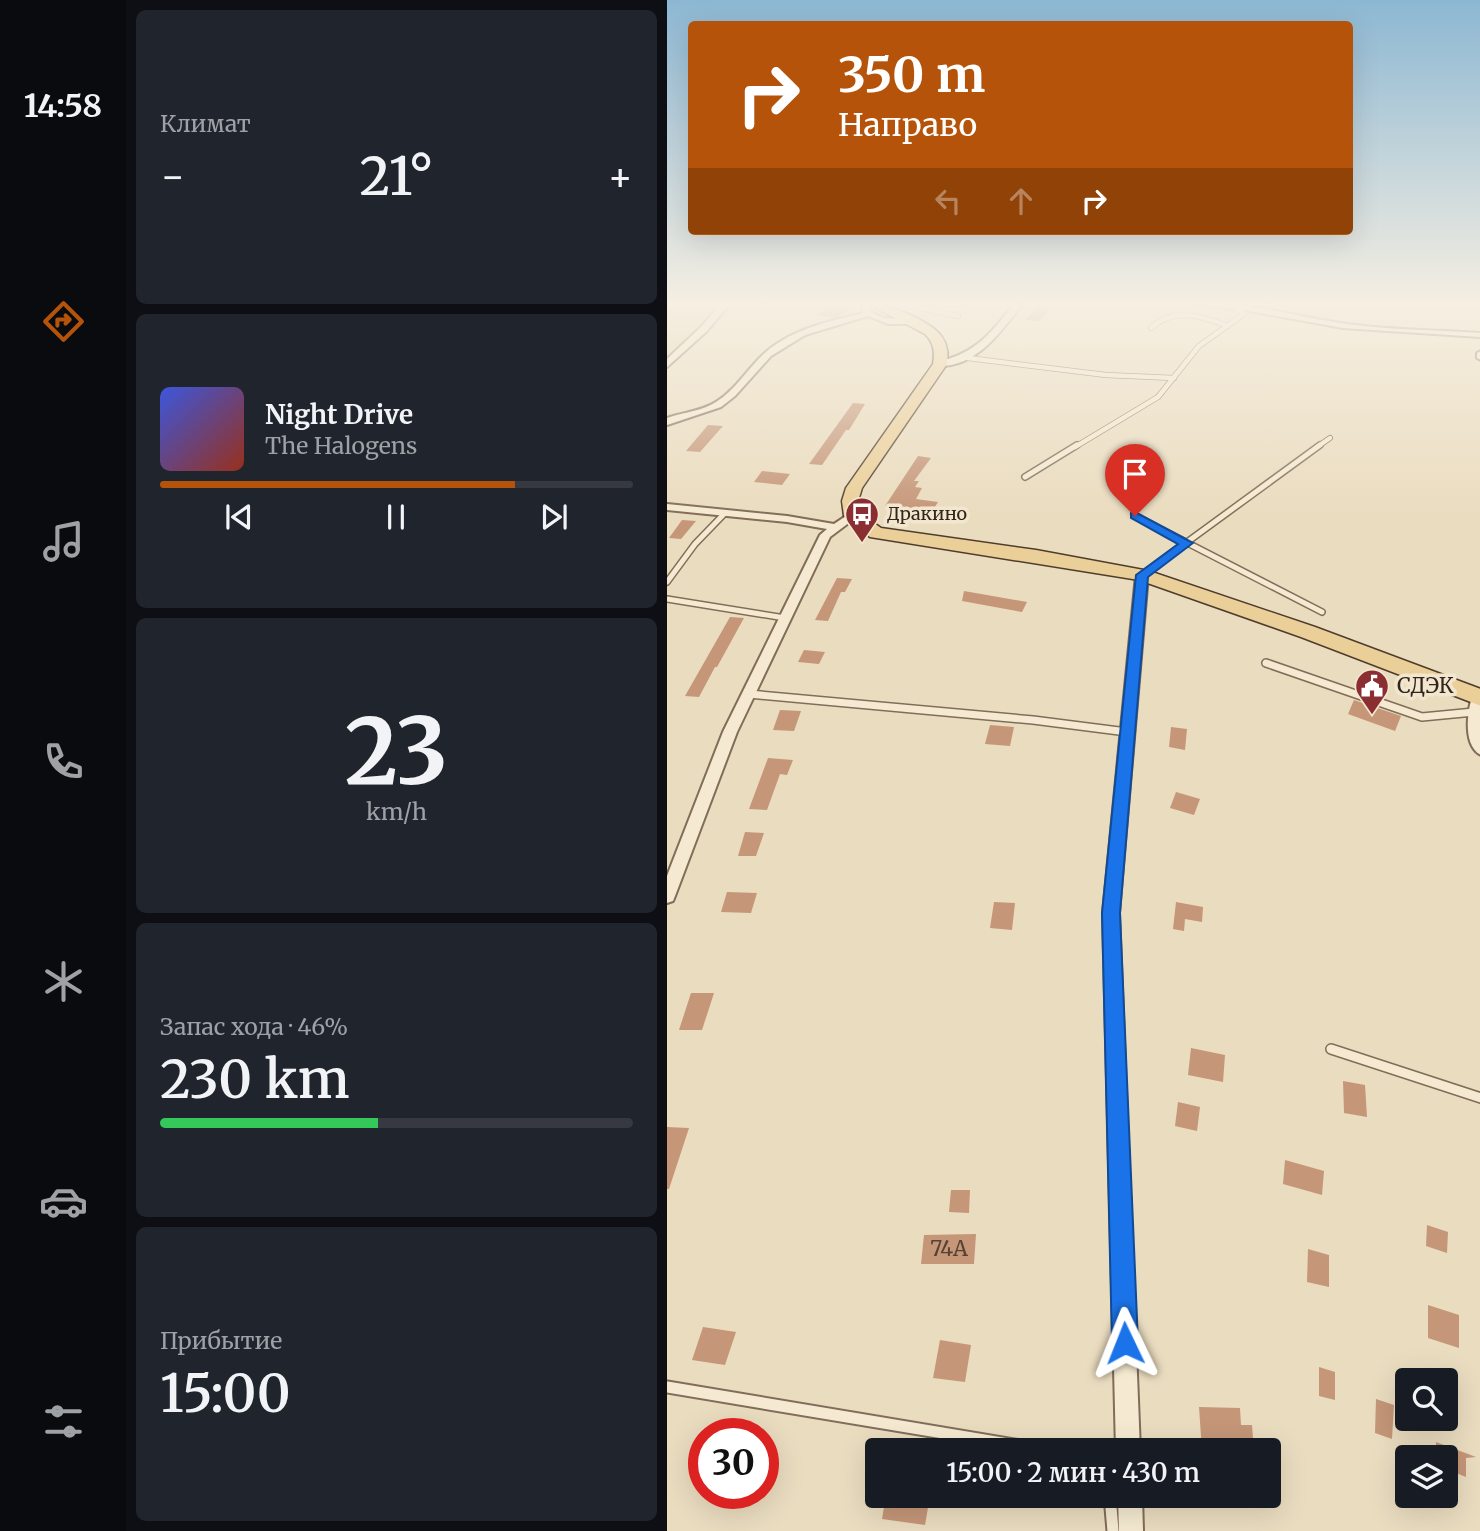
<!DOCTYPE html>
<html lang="ru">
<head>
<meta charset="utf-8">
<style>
  body { margin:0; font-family:Merriweather,serif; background:#20242c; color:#f1f3f6; height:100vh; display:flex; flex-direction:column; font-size:26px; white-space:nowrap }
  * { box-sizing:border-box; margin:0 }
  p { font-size:23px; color:#9ea1a6 }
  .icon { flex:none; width:38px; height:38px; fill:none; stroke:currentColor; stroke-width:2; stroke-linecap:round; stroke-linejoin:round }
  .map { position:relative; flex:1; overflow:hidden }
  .details { display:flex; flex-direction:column; gap:10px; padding:10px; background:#0d0f14; width:541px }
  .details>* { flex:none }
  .guide { position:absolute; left:21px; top:21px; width:665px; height:214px; border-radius:7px; box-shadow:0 7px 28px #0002; background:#b45309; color:#fff; overflow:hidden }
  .buttons { position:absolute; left:728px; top:1368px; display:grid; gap:14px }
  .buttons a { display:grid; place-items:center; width:63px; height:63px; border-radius:7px; background:#171b24; box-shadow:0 7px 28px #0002; font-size:35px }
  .speed { position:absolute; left:21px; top:1418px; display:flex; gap:14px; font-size:35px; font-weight:700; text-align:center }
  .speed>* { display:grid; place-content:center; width:91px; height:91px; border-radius:50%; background:#171b24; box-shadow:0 7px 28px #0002; line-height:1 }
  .speed .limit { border:10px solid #d22; background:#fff; color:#111 }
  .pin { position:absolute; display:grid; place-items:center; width:60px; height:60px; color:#fff; margin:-72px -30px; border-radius:50% 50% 50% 0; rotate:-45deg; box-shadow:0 0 7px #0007 }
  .pin .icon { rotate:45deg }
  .me { position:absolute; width:77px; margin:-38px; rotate:358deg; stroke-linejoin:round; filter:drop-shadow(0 0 5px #0008) }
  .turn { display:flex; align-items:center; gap:24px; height:147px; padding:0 35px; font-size:32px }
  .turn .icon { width:91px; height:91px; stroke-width:2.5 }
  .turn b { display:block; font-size:49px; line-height:60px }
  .lanes { display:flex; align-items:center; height:66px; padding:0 35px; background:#0003; justify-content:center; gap:35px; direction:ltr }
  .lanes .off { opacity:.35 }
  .big { font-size:52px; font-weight:600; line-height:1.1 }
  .details .tile { flex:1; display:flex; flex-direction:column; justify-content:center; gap:10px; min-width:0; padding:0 24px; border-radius:10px; background:#20242c }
  .details .dial { align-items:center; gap:0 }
  .dial b { font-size:91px; line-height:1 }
  .song { display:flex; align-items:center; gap:21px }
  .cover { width:84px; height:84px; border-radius:10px; background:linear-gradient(135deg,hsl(230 70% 55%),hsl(10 70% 35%)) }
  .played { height:7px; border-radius:4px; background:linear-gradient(90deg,#b45309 75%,#363941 75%) }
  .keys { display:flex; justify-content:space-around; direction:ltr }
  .heat { display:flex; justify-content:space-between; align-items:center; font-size:38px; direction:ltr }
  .charge { height:10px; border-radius:5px; background:linear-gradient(90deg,#34c759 46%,#363941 0) }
  .trip { position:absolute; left:198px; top:1438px; width:416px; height:70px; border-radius:7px; background:#171b24; box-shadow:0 7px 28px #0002; font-weight:600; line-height:70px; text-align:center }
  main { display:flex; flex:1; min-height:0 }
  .tabs { display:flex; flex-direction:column; width:126px; justify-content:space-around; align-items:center; background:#090b0e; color:#9ea1a6 }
  .tabs .icon { width:49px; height:49px }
  .tabs .active { color:#b45309 }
  .tabs b { font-size:32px; color:#f1f3f6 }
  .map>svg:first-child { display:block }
  .farmland { fill:#ded5ad }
  .building { fill:#c59678 }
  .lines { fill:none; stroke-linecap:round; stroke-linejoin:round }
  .lane-far4-casing { stroke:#816d59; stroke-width:6 }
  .lane-far3-casing { stroke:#816d59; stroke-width:8 }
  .lane-far2-casing { stroke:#816d59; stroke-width:10 }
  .lane-far1-casing { stroke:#816d59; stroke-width:12 }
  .lane-casing { stroke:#816d59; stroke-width:15 }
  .street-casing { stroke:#816d59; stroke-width:4 }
  .primary-casing { stroke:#4f3c2d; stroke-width:3 }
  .lane-far4 { stroke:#f5ead1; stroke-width:4.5 }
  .lane-far3 { stroke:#f5ead1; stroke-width:5 }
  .lane-far2 { stroke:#f5ead1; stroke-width:7 }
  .lane-far1 { stroke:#f5ead1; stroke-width:9 }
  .lane { stroke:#f5ead1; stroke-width:11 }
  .street { fill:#f5ead1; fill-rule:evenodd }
  .primary { fill:#ebcf99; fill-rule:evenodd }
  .route { fill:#1a73e8; stroke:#114b97; stroke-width:2 }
  .labels { text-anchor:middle; stroke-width:7; stroke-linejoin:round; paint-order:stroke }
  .far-poi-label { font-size:18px; fill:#31261c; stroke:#f2e6ce; text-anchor:start }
  .poi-label { font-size:21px; fill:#31261c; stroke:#f2e6ce; text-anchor:start }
  .near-number-label { font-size:21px; fill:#564233 }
</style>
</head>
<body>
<main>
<nav class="tabs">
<b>14:58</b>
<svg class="icon active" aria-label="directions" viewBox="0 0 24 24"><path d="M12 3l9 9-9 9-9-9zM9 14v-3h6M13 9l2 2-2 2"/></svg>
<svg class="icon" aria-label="music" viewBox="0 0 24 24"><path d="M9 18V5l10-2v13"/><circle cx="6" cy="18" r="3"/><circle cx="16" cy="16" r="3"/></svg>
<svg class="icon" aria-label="phone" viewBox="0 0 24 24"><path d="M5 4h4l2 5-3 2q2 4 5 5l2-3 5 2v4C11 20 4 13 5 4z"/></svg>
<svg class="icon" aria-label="climate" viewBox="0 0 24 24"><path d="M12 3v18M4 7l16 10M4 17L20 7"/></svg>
<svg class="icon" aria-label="car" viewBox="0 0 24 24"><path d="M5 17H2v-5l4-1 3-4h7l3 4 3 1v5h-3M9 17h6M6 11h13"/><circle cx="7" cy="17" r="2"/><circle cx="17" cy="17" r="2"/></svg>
<svg class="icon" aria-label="filters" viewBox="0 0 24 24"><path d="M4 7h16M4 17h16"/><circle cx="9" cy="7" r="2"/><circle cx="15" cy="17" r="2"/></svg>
</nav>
<section class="details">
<div class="tile"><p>Климат</p>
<div class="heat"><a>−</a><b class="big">21°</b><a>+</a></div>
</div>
<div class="tile">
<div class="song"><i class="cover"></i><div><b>Night Drive</b><p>The Halogens</p></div></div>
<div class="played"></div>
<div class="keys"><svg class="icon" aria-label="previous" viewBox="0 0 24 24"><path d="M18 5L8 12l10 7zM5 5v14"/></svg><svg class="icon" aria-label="pause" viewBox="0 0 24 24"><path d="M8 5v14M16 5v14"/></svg><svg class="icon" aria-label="next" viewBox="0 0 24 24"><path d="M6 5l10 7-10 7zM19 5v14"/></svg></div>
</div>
<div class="tile dial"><b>23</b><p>km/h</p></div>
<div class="tile"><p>Запас хода · 46%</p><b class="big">230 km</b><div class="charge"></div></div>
<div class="tile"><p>Прибытие</p><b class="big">15:00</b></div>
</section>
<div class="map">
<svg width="814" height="1531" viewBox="0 0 814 1531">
  <rect width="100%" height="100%" fill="#eadcbf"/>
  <polygon class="farmland" points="0,302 52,302 33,326 0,359"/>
  <g class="building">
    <polygon points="167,302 192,302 174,316 167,318 150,315"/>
    <polygon points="373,304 385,306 373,321 358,320"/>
    <polygon points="186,403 198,404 182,430 179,430 155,465 142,464"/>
    <polygon points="41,425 56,426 33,452 19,451"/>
    <polygon points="251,456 264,458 247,481 252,481 248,487 255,488 249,499 271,502 264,513 218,506"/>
    <polygon points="95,471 123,474 115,485 87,482"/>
    <polygon points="15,520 29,521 14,539 2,538"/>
    <polygon points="170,578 185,579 178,592 174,592 161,621 148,620"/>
    <polygon points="297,591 360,602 355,612 295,601"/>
    <polygon points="63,617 77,618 50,667 48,667 32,697 18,696"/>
    <polygon points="137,650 158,652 152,664 131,662"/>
    <polygon points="687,700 734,716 728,731 681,714"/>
    <polygon points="113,710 134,711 127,731 106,730"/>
    <polygon points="323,725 347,727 343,746 318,744"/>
    <polygon points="504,727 520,729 518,750 502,747"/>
    <polygon points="101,758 126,760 120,775 113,774 100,810 82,809"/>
    <polygon points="509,792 533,799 527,815 503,808"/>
    <polygon points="78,832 97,833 89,856 71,856"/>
    <polygon points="60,892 90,893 84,913 54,912"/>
    <polygon points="327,902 348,903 345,930 323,928"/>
    <polygon points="509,902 536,907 535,922 518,919 517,931 506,929"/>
    <polygon points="24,993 47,993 35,1030 12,1030"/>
    <polygon points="524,1048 558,1055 556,1082 521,1075"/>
    <polygon points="676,1081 698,1085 700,1117 677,1113"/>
    <polygon points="511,1102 533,1107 530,1131 508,1126"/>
    <polygon points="0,1127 22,1128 2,1189 0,1189"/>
    <polygon points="618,1160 657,1171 655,1195 616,1184"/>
    <polygon points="284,1190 303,1190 302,1213 282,1212"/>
    <polygon points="760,1225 781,1232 780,1253 759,1246"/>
    <polygon points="309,1234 307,1264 254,1264 257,1235"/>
    <polygon points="641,1249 662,1255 662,1287 640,1282"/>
    <polygon points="761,1305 792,1315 792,1348 761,1338"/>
    <polygon points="36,1327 69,1332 58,1365 25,1360"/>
    <polygon points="273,1340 304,1345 298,1382 266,1378"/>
    <polygon points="652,1367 668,1372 668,1400 652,1396"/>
    <polygon points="709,1399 727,1405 725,1439 708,1433"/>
    <polygon points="532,1407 573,1408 574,1425 585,1425 587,1451 535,1451"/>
    <polygon points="769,1442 809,1457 799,1458 799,1477 779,1469 779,1458 769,1458"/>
    <polygon points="219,1496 263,1496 258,1525 215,1519"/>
  </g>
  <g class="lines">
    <g class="lane-far4-casing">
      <g id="lane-far4">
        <polyline points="226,302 291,316"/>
        <path d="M484,328C506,307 535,316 561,326"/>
        <polyline points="301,358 439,375 507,378"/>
        <polyline points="408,447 491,397 532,346 577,314 560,302"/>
        <polyline points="650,447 663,438"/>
      </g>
    </g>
    <g class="lane-far3-casing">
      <g id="lane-far3">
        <polyline points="358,477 410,445"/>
        <polyline points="468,516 655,612"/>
        <polyline points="475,575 653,445"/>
        <polyline points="0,582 28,544 58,513"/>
        <polyline points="0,599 118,618"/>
      </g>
    </g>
    <g class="lane-far2-casing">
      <g id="lane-far2">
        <polyline points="599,663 755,717 807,712"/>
        <polyline points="82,694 366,720 460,732"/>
      </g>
    </g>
    <g class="lane-far1-casing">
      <polyline id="lane-far1" points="664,1049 814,1098"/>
    </g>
    <g class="lane-casing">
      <g id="lane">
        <polyline points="0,1387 384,1451"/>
        <polyline points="443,1496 446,1531"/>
      </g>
    </g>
    <g class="street-casing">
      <g id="street">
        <polygon points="56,302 64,302 40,331 0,367 0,359 34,327"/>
        <path d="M198,302H204L203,310C218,325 236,314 252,322L248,324H221L201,316L138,335L104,356L68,396L54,407L0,425V418L3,417C18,412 35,411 49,402C73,387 86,358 111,343C137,326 168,320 197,313L195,310Z"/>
        <polygon points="265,302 312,302 288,306"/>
        <path d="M349,302H357C335,330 310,368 270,366V362C311,353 324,332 349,302Z"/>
        <path d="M513,302C566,298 621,315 673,323C719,330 767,330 814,333V337L676,328L582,311Z"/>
        <polygon points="814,351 814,360 810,358 810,353"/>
        <polygon points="0,504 120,516 167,524 182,514 190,514 191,516 163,537 70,732 8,896 6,901 0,903 0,876 56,732 153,535 160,529 120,522 0,510"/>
        <polygon points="475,571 481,575 452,913 473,1451 449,1451 436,913 469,575"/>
        <path d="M814,693V755C796,746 800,713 805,697L807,694Z"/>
        <polygon points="451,1496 475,1496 476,1531 452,1531"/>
      </g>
    </g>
    <g class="primary-casing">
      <path id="primary" d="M197,302C215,301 265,321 275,337C281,346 281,354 280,364L195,488L191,501L194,514L214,528L369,550L482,571L648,627L814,689V706L634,637L472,580L203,537L177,516L175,501L179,488L266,364C268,352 267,343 258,334Z"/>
    </g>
    <use href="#lane-far4" class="lane-far4"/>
    <use href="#lane-far3" class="lane-far3"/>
    <use href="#lane-far2" class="lane-far2"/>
    <use href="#lane-far1" class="lane-far1"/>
    <use href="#lane" class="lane"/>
    <use href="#street" class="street"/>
    <use href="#primary" class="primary"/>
  </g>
  <linearGradient id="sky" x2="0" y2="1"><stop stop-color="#8cb7d3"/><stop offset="0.59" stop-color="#f6efe2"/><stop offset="1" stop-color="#f6efe2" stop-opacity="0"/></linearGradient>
  <rect width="814" height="516" fill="url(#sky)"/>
  <polygon class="route" points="468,512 526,543 481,577 453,913 471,1343 467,1352 458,1356 449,1352 445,1343 435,913 469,575 511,544 464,518 464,513"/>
  <defs>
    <g id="bus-pin" transform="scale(1.75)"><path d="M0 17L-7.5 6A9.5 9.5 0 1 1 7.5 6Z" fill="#8b2e31" stroke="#f2e6ce"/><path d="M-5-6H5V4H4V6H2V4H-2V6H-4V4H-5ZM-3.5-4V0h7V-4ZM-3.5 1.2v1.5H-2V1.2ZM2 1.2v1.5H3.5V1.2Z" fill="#fff"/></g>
    <g id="civic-pin" transform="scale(1.75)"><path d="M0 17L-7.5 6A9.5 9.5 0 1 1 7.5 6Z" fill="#8b2e31" stroke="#f2e6ce"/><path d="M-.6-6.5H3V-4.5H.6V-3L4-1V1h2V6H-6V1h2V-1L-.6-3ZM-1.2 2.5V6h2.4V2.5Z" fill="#fff"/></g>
  </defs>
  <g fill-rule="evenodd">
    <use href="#bus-pin" x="195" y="514"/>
    <use href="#civic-pin" x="705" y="686"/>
  </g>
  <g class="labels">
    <g class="far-poi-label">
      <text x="220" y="520">Дракино</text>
    </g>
    <g class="poi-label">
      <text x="730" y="693">СДЭК</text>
    </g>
    <g class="near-number-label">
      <text x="282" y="1256">74А</text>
    </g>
  </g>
</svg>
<div class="buttons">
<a><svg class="icon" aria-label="search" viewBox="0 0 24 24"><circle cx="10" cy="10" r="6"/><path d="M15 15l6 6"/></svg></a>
<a><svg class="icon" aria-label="layers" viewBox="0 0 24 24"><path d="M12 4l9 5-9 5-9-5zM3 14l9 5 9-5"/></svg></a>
</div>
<div class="speed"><div class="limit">30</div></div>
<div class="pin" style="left:468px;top:516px;background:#d93025"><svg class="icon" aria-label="arrive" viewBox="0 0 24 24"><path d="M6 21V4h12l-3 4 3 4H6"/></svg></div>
<svg class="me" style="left:458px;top:1343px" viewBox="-20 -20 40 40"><path d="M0-17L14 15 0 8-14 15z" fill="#1a73e8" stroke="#fff" stroke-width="4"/></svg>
<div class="trip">15:00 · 2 мин · 430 m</div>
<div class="guide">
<div class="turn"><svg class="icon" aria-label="right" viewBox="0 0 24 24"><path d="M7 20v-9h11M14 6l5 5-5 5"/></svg><div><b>350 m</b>Направо</div></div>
<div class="lanes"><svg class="icon off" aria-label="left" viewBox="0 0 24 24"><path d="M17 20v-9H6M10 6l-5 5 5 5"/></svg><svg class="icon off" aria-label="ahead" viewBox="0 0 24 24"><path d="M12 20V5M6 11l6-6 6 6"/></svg><svg class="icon" aria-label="right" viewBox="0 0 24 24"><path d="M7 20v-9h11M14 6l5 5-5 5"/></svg></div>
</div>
</div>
</main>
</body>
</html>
